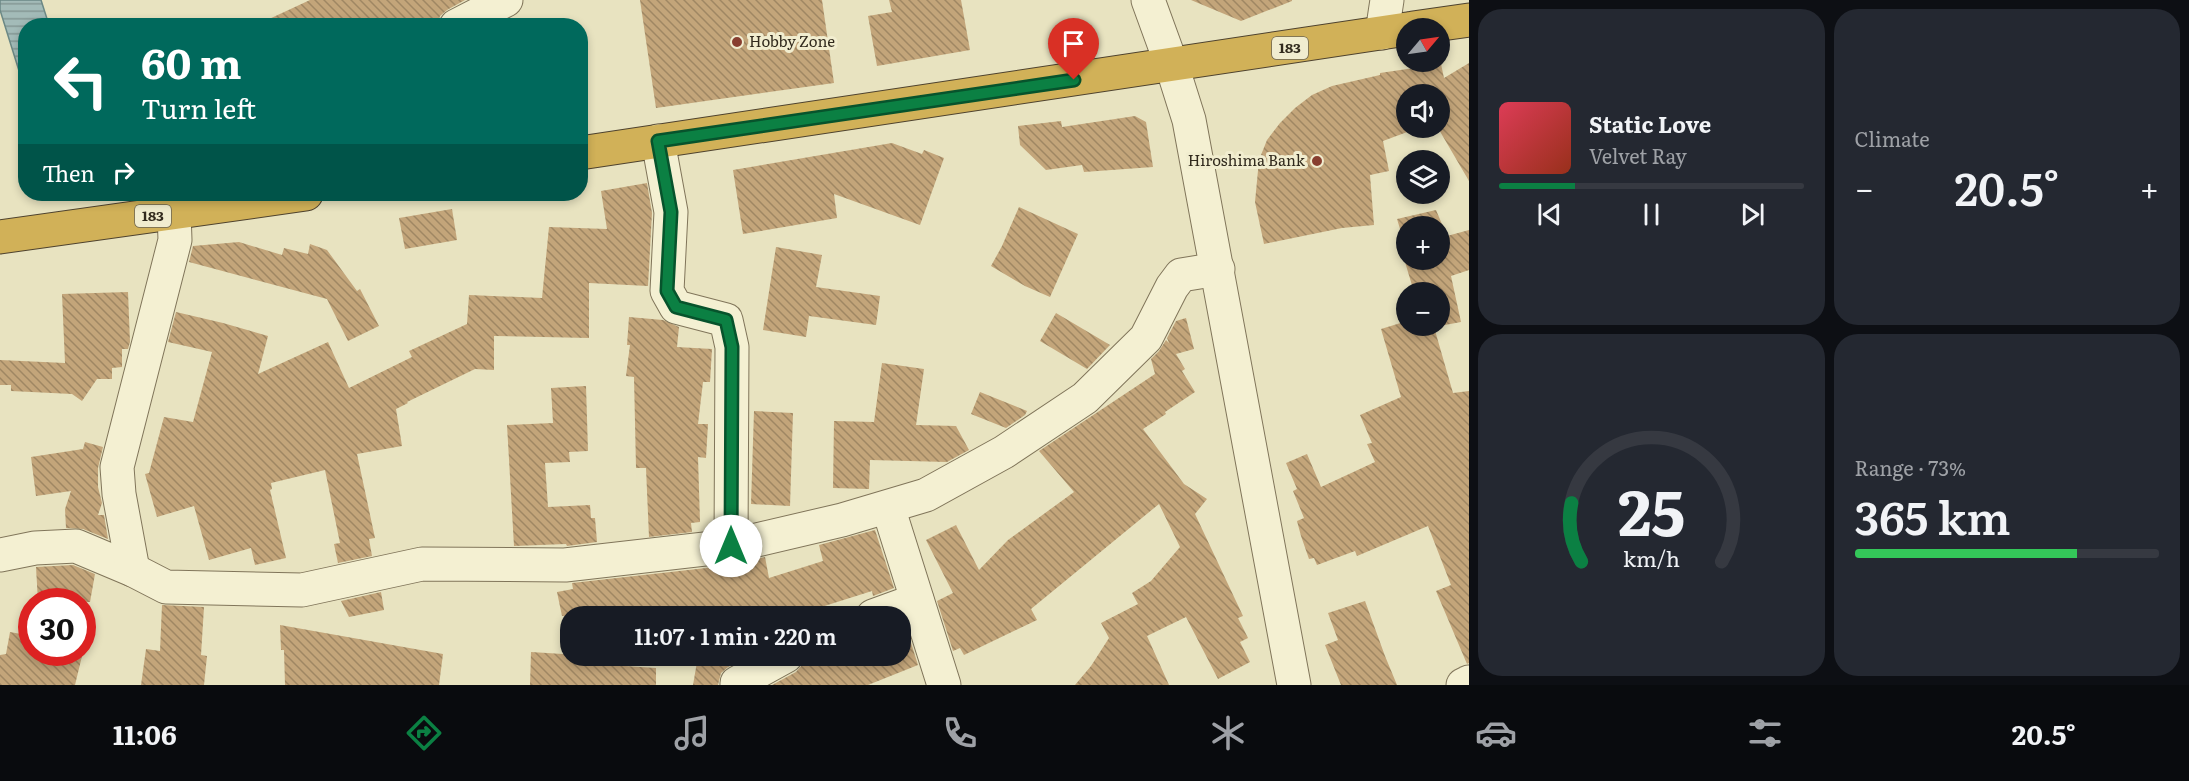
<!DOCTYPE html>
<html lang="en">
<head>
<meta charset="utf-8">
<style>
  body { margin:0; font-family:Literata,serif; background:#242831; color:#f1f3f6; height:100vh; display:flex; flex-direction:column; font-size:22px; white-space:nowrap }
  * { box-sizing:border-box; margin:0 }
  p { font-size:20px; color:#9ea1a6 }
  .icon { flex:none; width:33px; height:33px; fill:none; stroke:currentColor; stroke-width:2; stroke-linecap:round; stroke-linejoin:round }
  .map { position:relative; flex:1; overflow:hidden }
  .drawer { display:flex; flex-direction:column; gap:9px; padding:9px; background:#0d0f14; width:720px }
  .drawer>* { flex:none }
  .banner { position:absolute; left:18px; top:18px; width:570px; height:183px; border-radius:24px; box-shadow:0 3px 9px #0003; background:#00695c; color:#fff; overflow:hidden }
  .needle { width:39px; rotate:61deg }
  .controls { position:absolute; left:1396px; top:18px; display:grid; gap:12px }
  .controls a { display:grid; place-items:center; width:54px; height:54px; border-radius:50%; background:#171b24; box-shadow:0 3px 9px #0003; font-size:30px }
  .speed { position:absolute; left:18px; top:588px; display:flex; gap:12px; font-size:30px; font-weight:700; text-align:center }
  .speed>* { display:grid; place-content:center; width:78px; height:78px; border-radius:50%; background:#171b24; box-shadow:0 3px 9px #0003; line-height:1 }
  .speed .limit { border:9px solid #d22; background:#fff; color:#111 }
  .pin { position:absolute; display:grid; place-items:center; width:51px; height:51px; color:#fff; margin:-62px -26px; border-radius:50% 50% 50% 0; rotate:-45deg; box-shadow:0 0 6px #0007 }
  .pin .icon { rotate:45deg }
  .me { position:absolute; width:66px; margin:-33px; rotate:0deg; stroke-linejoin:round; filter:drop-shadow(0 0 4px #0008) }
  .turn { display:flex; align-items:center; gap:21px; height:126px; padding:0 24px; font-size:27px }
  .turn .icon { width:78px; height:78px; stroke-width:2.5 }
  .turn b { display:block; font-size:42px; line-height:51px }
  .then { display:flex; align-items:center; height:57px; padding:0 24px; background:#0003; gap:12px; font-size:22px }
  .big { font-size:45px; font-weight:600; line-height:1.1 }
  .drawer .widget { flex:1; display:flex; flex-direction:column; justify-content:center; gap:9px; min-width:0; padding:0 21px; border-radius:24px; background:#242831 }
  .drawer .dial { align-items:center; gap:0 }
  .dial svg { height:156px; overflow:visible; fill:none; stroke:#363941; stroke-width:7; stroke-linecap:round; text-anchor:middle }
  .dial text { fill:#f1f3f6; stroke:none }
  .song { display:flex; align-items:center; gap:18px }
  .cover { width:72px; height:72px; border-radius:9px; background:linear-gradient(135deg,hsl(350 70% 55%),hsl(10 70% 35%)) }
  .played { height:6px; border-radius:3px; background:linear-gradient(90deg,#0b8043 25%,#363941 25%) }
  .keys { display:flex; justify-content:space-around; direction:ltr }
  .heat { display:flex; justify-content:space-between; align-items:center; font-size:33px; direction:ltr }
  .charge { height:9px; border-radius:4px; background:linear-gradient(90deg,#34c759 73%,#363941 0) }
  .drawer .tiles { flex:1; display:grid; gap:9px; grid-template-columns:repeat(2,1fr) }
  .trip { position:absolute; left:560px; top:606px; width:351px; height:60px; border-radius:24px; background:#171b24; box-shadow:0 3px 9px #0003; font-weight:600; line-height:60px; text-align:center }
  .tab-bar { display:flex; height:96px; justify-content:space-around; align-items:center; background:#090b0e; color:#9ea1a6 }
  .tab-bar .icon { width:42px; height:42px }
  .tab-bar .on { color:#0b8043 }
  .tab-bar b { font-size:27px; color:#f1f3f6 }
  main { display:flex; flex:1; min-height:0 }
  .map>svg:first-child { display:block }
  .water { fill:url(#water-rules); stroke:#6b8885; stroke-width:1.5 }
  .building { fill:url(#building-back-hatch) }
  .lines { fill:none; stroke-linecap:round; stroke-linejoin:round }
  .minor-casing { stroke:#80755a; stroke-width:35 }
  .highway-casing { stroke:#4e422e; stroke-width:35 }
  .minor { stroke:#f4f0d2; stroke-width:33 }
  .highway { stroke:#d1b158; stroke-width:33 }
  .route-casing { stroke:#07532c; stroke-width:15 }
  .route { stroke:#0b8043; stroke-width:10 }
  .poi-dot { fill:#883f30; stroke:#f1edcf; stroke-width:2 }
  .labels { text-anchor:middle; stroke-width:6; stroke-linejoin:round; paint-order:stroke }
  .shield { fill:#f1edcf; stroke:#6b6452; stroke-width:1.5 }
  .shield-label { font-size:14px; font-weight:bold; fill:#312a1d }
  .poi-label { font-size:15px; fill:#312a1d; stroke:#f1edcf; text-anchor:start }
</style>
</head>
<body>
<main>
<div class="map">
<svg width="1469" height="685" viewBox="0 0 1469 685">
  <defs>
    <pattern id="water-rules" width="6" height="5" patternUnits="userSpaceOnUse" patternTransform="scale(1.5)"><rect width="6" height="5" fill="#a3bbb8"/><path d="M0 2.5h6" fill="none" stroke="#859895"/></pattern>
    <pattern id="building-back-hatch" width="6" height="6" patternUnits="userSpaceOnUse" patternTransform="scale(1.5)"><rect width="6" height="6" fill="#c3a57a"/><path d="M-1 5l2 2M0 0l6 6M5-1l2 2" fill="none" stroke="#9f8763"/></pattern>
  </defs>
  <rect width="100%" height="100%" fill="#e8e3c0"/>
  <polygon class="water" points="0,0 41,0 49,25 26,26 25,90 0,10"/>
  <g class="building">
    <polygon points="310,0 465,0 447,10 440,16 437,26 254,26"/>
    <polygon points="640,0 822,0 834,83 656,108"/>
    <polygon points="889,0 961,0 970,50 877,66 868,16 892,12"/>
    <polygon points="1191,0 1292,0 1292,1 1241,21"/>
    <polygon points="1469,63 1469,181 1438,128 1440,128 1440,94 1407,94 1407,128 1418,128 1383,141 1389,171 1370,175 1374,225 1342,228 1264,244 1255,202 1259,160 1267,140 1280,123 1295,108 1312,95 1332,86 1380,75 1380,73 1441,64 1444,78"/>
    <polygon points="1135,116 1146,122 1153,167 1084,172 1082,165 1046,170 1020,145 1018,126 1061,121 1062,127"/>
    <polygon points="892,143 922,154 924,150 944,158 920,225 834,194 837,218 743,234 733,170"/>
    <polygon points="647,183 652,213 648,286 589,283 589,338 494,336 494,370 475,369 407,402 408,403 396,409 402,446 357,454 375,538 369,539 372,556 338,563 334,544 340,543 325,470 271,483 272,489 270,490 286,558 255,565 251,548 209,560 194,506 157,517 145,474 149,473 164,417 193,422 212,352 168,342 176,312 223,323 268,336 258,374 328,342 349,388 412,357 409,351 467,324 469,295 542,298 549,227 607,229 601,191"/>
    <polygon points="1019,207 1078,234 1050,297 1025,286 991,266 1002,246"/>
    <polygon points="452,209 457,240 405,249 399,218"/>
    <polygon points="1436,210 1447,236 1469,230 1469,270 1451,276 1461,322 1434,327 1453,393 1469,391 1469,663 1467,664 1436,591 1451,585 1428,526 1357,556 1355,551 1317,565 1314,558 1309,559 1301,536 1297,521 1304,518 1293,491 1297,489 1286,463 1307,454 1321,487 1375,462 1367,444 1372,443 1360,415 1401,397 1381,329 1407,321 1407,326 1440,326 1440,292 1414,292 1405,262 1409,260 1440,260 1440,226 1407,226 1407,252 1397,219"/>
    <polygon points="239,242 282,255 284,248 308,254 310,244 327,250 357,291 360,289 379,326 348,341 327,299 189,262 193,246"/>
    <polygon points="776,247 822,255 816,287 880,296 876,325 809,316 806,337 763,330"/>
    <polygon points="128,292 130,342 128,349 122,349 122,367 112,368 112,379 97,379 82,401 72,394 11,391 11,385 0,385 0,360 65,363 62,294"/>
    <polygon points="1056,313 1110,345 1087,369 1040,341"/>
    <polygon points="629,317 663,320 679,327 677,347 712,349 710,382 703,382 698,424 708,424 706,458 698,457 700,522 691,523 692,532 649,537 646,468 636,468 634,377 626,376 630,345 627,345"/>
    <polygon points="1186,318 1194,349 1176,354 1185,369 1182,371 1195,392 1165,412 1166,414 1143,429 1184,484 1207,499 1195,514 1243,616 1238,618 1248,638 1240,642 1250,662 1218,679 1186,617 1147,636 1169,685 1075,685 1091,666 1109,638 1101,623 1138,604 1132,593 1151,581 1180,547 1159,504 1031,609 1037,620 964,655 960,648 953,651 937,601 953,593 926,540 956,525 979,570 1008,540 1074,492 1039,451 1155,374 1151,359 1159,351 1166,340 1169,343 1167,338 1176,321"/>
    <polygon points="882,363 924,369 916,425 956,426 969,450 947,462 870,460 869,489 833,488 834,421 874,422"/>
    <polygon points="586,386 588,451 569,452 570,462 545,463 548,507 590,505 591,518 595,518 597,542 567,546 566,544 514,546 507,425 553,423 551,388"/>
    <polygon points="980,392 1027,411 1025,415 1006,428 971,414"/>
    <polygon points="754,411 793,413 790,506 751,504"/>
    <polygon points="85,442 103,447 98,468 98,487 102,503 98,515 104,515 108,539 83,529 66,528 65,509 71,491 36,496 31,457 83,449"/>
    <polygon points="875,530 894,588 873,596 872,591 815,609 817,616 562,616 557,592 573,589 572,583 733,565 765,557 769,578 823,561 819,545"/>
    <polygon points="73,565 95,574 90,602 38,602 36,567"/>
    <polygon points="381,592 384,610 349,617 341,601"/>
    <polygon points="1365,601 1385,656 1397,685 1341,685 1325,645 1338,640 1328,613"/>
    <polygon points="162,605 204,607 201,655 207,656 204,685 141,685 146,649 160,651"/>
    <polygon points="905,624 918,665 868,685 772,685 796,672 802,665 805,656 900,656 900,626"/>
    <polygon points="280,625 443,654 439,685 285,685 284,650 281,650"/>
    <polygon points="10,632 32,636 32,652 83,652 75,685 0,685 0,655 6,654"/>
    <polygon points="531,652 595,656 595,664 656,668 656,685 530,685"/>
    <polygon points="679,656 748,656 728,667 721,673 718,685 693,685 697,662 680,664"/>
  </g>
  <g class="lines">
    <g class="minor-casing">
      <g id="minor">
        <polyline points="1148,0 1172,66 1189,120 1294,685"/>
        <polyline points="456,26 506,0"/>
        <polyline points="1382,33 1387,0"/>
        <polyline points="658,141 671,212 667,291 676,307 726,320 732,347 731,546"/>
        <polyline points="888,507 944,685"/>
        <polyline points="0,555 35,548 76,546 133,570 166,587 302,590 422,564 565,565 731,546 842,520 926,495 1004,452 1085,398 1146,338 1172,287 1181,275 1218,269"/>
        <polyline points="133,570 119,494 117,467 175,240 174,213"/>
        <polyline points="873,616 917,600"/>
        <polyline points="737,685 737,683 786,656"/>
        <polyline points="1463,685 1469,682"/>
      </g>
    </g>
    <g class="highway-casing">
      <g id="highway">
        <polyline points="1413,28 1469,20"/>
        <polyline points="580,153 1407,29"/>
        <polyline points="0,237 306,194"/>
      </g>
    </g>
    <use href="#minor" class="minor"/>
    <use href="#highway" class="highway"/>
  </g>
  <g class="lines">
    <g class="route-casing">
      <polyline id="route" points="731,546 732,347 726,320 676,307 667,291 671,212 658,141 1074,80"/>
    </g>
    <use href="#route" class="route"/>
  </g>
  <g class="poi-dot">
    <circle cx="737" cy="42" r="6"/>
    <circle cx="1317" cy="161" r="6"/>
  </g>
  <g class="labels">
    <g class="shield">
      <rect x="1272" y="37" width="36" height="22" rx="4.5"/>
      <rect x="135" y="205" width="36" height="22" rx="4.5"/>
    </g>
    <g class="shield-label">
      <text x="1290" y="53">183</text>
      <text x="153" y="221">183</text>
    </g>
    <g class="poi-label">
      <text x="749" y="47">Hobby Zone</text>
      <text x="1305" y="166" text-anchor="end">Hiroshima Bank</text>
    </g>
  </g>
</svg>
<div class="controls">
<a><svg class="needle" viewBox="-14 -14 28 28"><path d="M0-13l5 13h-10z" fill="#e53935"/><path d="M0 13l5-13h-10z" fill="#9ea1a6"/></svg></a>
<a><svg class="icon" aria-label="sound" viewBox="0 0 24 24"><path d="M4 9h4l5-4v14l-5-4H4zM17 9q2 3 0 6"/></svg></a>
<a><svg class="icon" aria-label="layers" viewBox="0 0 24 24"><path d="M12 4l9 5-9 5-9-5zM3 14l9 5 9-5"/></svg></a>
<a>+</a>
<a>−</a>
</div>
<div class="speed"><div class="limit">30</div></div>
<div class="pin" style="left:1074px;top:80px;background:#d93025"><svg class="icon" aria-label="arrive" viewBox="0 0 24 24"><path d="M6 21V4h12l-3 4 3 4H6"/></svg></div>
<svg class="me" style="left:731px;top:546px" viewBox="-20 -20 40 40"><circle r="19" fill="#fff"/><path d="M0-13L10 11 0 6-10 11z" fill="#0b8043"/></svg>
<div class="trip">11:07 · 1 min · 220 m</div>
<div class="banner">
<div class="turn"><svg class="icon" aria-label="left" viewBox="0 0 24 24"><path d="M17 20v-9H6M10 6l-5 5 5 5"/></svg><div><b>60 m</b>Turn left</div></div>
<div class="then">Then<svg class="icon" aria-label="right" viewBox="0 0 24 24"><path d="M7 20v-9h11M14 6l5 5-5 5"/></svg></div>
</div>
</div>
<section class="drawer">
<div class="tiles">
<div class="widget">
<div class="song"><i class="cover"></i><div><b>Static Love</b><p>Velvet Ray</p></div></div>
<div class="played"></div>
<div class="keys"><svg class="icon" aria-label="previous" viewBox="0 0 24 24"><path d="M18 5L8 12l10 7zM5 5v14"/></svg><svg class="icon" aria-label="pause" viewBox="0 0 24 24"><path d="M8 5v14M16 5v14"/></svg><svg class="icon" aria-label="next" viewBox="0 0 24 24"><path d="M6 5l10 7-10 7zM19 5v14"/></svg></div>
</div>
<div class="widget"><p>Climate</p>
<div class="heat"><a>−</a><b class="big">20.5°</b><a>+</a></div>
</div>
<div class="widget dial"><svg viewBox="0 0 100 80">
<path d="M14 69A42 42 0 1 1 86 69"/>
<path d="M14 69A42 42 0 0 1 9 39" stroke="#0b8043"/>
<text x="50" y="56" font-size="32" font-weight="700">25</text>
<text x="50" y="72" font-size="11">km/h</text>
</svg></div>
<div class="widget"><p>Range · 73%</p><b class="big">365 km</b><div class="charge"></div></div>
</div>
</section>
</main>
<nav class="tab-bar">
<b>11:06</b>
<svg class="icon on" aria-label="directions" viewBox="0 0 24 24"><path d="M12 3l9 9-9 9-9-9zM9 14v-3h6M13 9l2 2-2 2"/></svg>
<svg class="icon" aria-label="music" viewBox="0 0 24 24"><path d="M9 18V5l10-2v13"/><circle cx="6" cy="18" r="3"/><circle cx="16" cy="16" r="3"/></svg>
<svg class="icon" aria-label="phone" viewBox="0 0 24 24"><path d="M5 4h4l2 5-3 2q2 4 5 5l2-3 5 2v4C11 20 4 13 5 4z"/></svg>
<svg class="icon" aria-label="climate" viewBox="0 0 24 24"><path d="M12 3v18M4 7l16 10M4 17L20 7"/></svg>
<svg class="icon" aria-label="car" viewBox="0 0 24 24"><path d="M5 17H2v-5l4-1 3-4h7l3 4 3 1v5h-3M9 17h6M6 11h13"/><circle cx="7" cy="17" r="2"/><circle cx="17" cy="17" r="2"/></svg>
<svg class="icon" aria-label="filters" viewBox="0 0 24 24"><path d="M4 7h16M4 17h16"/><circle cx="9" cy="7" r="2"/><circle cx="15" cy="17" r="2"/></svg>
<b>20.5°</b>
</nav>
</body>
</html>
